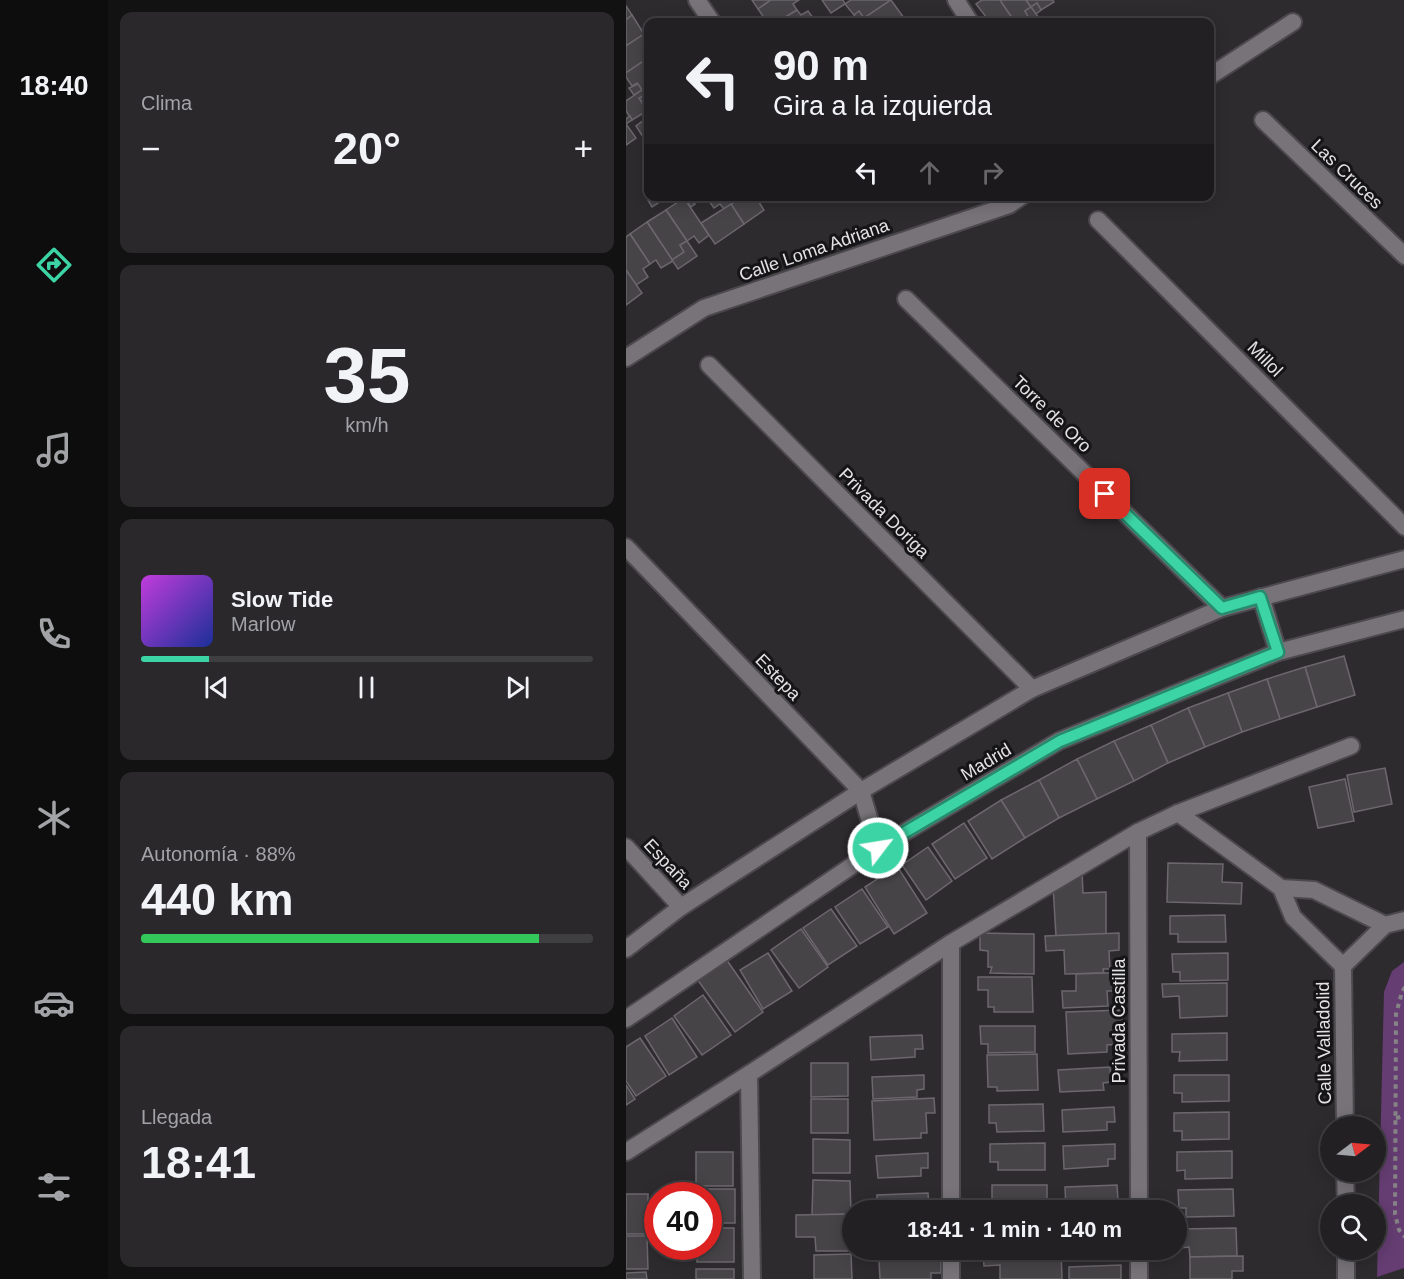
<!DOCTYPE html>
<html lang="es">
<head>
<meta charset="utf-8">
<style>
  body { margin:0; font-family:Arial,sans-serif; background:#2a282b; color:#f1f3f6; height:100vh; display:flex; flex-direction:column; font-size:22px; white-space:nowrap }
  * { box-sizing:border-box; margin:0 }
  p { font-size:20px; color:#a2a3a6 }
  .icon { flex:none; width:33px; height:33px; fill:none; stroke:currentColor; stroke-width:2; stroke-linecap:round; stroke-linejoin:round }
  .map { position:relative; flex:1; overflow:hidden }
  .drawer { display:flex; flex-direction:column; gap:12px; padding:12px; background:#131213; width:518px }
  .drawer>* { flex:none }
  .top-card { position:absolute; left:18px; top:18px; width:570px; height:183px; border-radius:12px; box-shadow:0 3px 15px #0003,0 0 0 2px #3f3e41; background:#222023; color:#f1f3f6; overflow:hidden }
  .needle { width:39px; rotate:74deg }
  .tools { position:absolute; left:694px; top:1116px; display:grid; gap:12px }
  .tools a { display:grid; place-items:center; width:66px; height:66px; border-radius:50%; background:#222023; box-shadow:0 3px 15px #0003,0 0 0 2px #3f3e41; font-size:30px }
  .speed { position:absolute; left:18px; top:1182px; display:flex; gap:12px; font-size:30px; font-weight:700; text-align:center }
  .speed>* { display:grid; place-content:center; width:78px; height:78px; border-radius:50%; background:#222023; box-shadow:0 3px 15px #0003,0 0 0 2px #3f3e41; line-height:1 }
  .speed .limit { border:9px solid #d22; background:#fff; color:#111 }
  .pin { position:absolute; display:grid; place-items:center; width:51px; height:51px; color:#fff; margin:-26px; border-radius:12px; box-shadow:0 3px 9px #0006 }
  .me { position:absolute; width:66px; margin:-33px; rotate:59deg; stroke-linejoin:round; filter:drop-shadow(0 0 4px #0008) }
  .turn { display:flex; align-items:center; gap:21px; height:126px; padding:0 30px; font-size:27px }
  .turn .icon { width:78px; height:78px; stroke-width:2.5 }
  .turn b { display:block; font-size:42px; line-height:51px }
  .lanes { display:flex; align-items:center; height:57px; padding:0 30px; background:#0003; justify-content:center; gap:30px; direction:ltr }
  .lanes .off { opacity:.35 }
  .big { font-size:45px; font-weight:800; line-height:1.1 }
  .drawer .widget { flex:1; display:flex; flex-direction:column; justify-content:center; gap:9px; min-width:0; padding:0 21px; border-radius:12px; background:#2a282b }
  .drawer .dial { align-items:center; gap:0 }
  .dial b { font-size:78px; line-height:1 }
  .song { display:flex; align-items:center; gap:18px }
  .cover { width:72px; height:72px; border-radius:9px; background:linear-gradient(135deg,hsl(290 70% 55%),hsl(230 70% 35%)) }
  .played { height:6px; border-radius:3px; background:linear-gradient(90deg,#3cd4a4 15%,#3f3e41 15%) }
  .keys { display:flex; justify-content:space-around; direction:ltr }
  .heat { display:flex; justify-content:space-between; align-items:center; font-size:33px; direction:ltr }
  .charge { height:9px; border-radius:4px; background:linear-gradient(90deg,#34c759 88%,#3f3e41 0) }
  .trip { position:absolute; left:216px; top:1200px; width:345px; height:60px; border-radius:30px; background:#222023; box-shadow:0 3px 15px #0003,0 0 0 2px #3f3e41; font-weight:800; line-height:60px; text-align:center }
  main { display:flex; flex:1; min-height:0 }
  .dock { display:flex; flex-direction:column; width:108px; justify-content:space-around; align-items:center; background:#0e0d0e; color:#a2a3a6 }
  .dock .icon { width:42px; height:42px }
  .dock .on { color:#3cd4a4 }
  .dock b { font-size:27px; color:#f1f3f6 }
  .map>svg:first-child { display:block }
  .green { fill:#653d72 }
  .building { fill:#474448; stroke:#6b676c; stroke-width:1.5 }
  .lines { fill:none; stroke-linecap:round; stroke-linejoin:round }
  .minor-casing { stroke:#4c494d; stroke-width:20 }
  .tertiary-casing { stroke:#4c494d; stroke-width:20 }
  .path { stroke:#868386; stroke-width:4; stroke-dasharray:4.5 4.5; stroke-linecap:butt }
  .minor { stroke:#777378; stroke-width:16 }
  .tertiary { stroke:#777378; stroke-width:16 }
  .route-casing { stroke:#278a6b; stroke-width:15 }
  .route { stroke:#3cd4a4; stroke-width:10 }
  .labels { text-anchor:middle; stroke-width:6; stroke-linejoin:round; paint-order:stroke }
  .street-label { font-size:18px; fill:#e5e2e5; stroke:#151416 }
</style>
</head>
<body>
<main>
<nav class="dock">
<b>18:40</b>
<svg class="icon on" aria-label="directions" viewBox="0 0 24 24"><path d="M12 3l9 9-9 9-9-9zM9 14v-3h6M13 9l2 2-2 2"/></svg>
<svg class="icon" aria-label="music" viewBox="0 0 24 24"><path d="M9 18V5l10-2v13"/><circle cx="6" cy="18" r="3"/><circle cx="16" cy="16" r="3"/></svg>
<svg class="icon" aria-label="phone" viewBox="0 0 24 24"><path d="M5 4h4l2 5-3 2q2 4 5 5l2-3 5 2v4C11 20 4 13 5 4z"/></svg>
<svg class="icon" aria-label="climate" viewBox="0 0 24 24"><path d="M12 3v18M4 7l16 10M4 17L20 7"/></svg>
<svg class="icon" aria-label="car" viewBox="0 0 24 24"><path d="M5 17H2v-5l4-1 3-4h7l3 4 3 1v5h-3M9 17h6M6 11h13"/><circle cx="7" cy="17" r="2"/><circle cx="17" cy="17" r="2"/></svg>
<svg class="icon" aria-label="filters" viewBox="0 0 24 24"><path d="M4 7h16M4 17h16"/><circle cx="9" cy="7" r="2"/><circle cx="15" cy="17" r="2"/></svg>
</nav>
<section class="drawer">
<div class="widget"><p>Clima</p>
<div class="heat"><a>−</a><b class="big">20°</b><a>+</a></div>
</div>
<div class="widget dial"><b>35</b><p>km/h</p></div>
<div class="widget">
<div class="song"><i class="cover"></i><div><b>Slow Tide</b><p>Marlow</p></div></div>
<div class="played"></div>
<div class="keys"><svg class="icon" aria-label="previous" viewBox="0 0 24 24"><path d="M18 5L8 12l10 7zM5 5v14"/></svg><svg class="icon" aria-label="pause" viewBox="0 0 24 24"><path d="M8 5v14M16 5v14"/></svg><svg class="icon" aria-label="next" viewBox="0 0 24 24"><path d="M6 5l10 7-10 7zM19 5v14"/></svg></div>
</div>
<div class="widget"><p>Autonomía · 88%</p><b class="big">440 km</b><div class="charge"></div></div>
<div class="widget"><p>Llegada</p><b class="big">18:41</b></div>
</section>
<div class="map">
<svg width="779" height="1279" viewBox="0 0 779 1279">
  <rect width="100%" height="100%" fill="#2e2b2f"/>
  <polygon class="green" points="778,962 778,1268 751,1277 758,992 766,971"/>
  <g class="building">
    <polygon points="126,0 145,0 132,9"/>
    <polygon points="145,0 173,0 167,4 171,10 151,22 141,22 132,9"/>
    <polygon points="196,0 217,0 219,4 205,13"/>
    <polygon points="225,0 265,0 238,18 233,11 228,15 219,4"/>
    <polygon points="265,0 278,18 271,22 241,22 238,18"/>
    <polygon points="356,0 374,0 389,22 364,22 350,4"/>
    <polygon points="374,0 400,0 405,7 399,11 403,18 397,22 389,22"/>
    <polygon points="400,0 427,0 428,2 415,10 411,3 405,7"/>
    <polygon points="411,3 415,10 410,14 405,7"/>
    <polygon points="0,6 6,15 0,20"/>
    <polygon points="405,7 410,14 416,22 397,22 403,18 399,11"/>
    <polygon points="171,10 175,15 182,11 190,22 151,22"/>
    <polygon points="233,11 238,18 233,22 228,15"/>
    <polygon points="6,15 18,34 0,46 0,20"/>
    <polygon points="18,34 22,39 22,58 0,73 0,46"/>
    <polygon points="22,58 22,85 16,90 11,83 6,86 0,77 0,73"/>
    <polygon points="12,84 16,90 8,95 3,88"/>
    <polygon points="22,85 22,110 21,111 13,98 19,95 16,90"/>
    <polygon points="16,90 19,95 13,98 21,111 6,120 0,111 0,101"/>
    <polygon points="4,116 6,120 0,124 10,138 0,145 0,119"/>
    <polygon points="22,117 22,138 19,140 10,126"/>
    <polygon points="60,196 63,196 69,204 65,207 58,198"/>
    <polygon points="117,196 129,196 138,210 118,224 105,204"/>
    <polygon points="117,196 98,209 94,204 88,208 80,197"/>
    <polygon points="28,197 32,203 26,207 22,200"/>
    <polygon points="58,198 83,235 73,243 68,236 61,241 40,210"/>
    <polygon points="105,204 118,224 89,244 75,223"/>
    <polygon points="40,210 61,241 54,245 58,252 46,260 21,222"/>
    <polygon points="21,222 47,261 35,268 30,260 24,264 4,234"/>
    <polygon points="4,234 24,264 17,269 22,277 10,285 0,270 0,237"/>
    <polygon points="61,241 71,256 52,269 46,260 58,252 54,245"/>
    <polygon points="0,270 16,293 0,305"/>
    <polygon points="718,656 729,695 691,707 679,667"/>
    <polygon points="679,667 691,707 654,719 641,679"/>
    <polygon points="641,679 654,719 616,732 602,693"/>
    <polygon points="602,693 616,732 579,747 562,708"/>
    <polygon points="562,708 579,747 542,763 525,725"/>
    <polygon points="525,725 542,763 508,781 488,741"/>
    <polygon points="488,741 508,781 471,799 451,759"/>
    <polygon points="451,759 471,799 433,818 413,780"/>
    <polygon points="759,768 766,804 728,812 721,775"/>
    <polygon points="719,779 728,821 692,828 683,787"/>
    <polygon points="413,780 433,818 399,838 375,800"/>
    <polygon points="375,800 399,838 366,859 342,821"/>
    <polygon points="338,823 361,858 329,879 306,844"/>
    <polygon points="302,847 326,881 300,900 276,865"/>
    <polygon points="542,863 597,864 596,882 616,883 615,904 541,902"/>
    <polygon points="271,866 301,913 268,934 239,887"/>
    <polygon points="456,871 457,893 480,892 480,934 430,936 427,886"/>
    <polygon points="236,889 262,927 234,944 209,907"/>
    <polygon points="205,909 231,946 202,965 177,928"/>
    <polygon points="599,915 600,942 552,942 552,934 544,934 544,916"/>
    <polygon points="175,929 202,967 173,988 145,950"/>
    <polygon points="354,933 408,934 408,974 364,973 366,967 362,967 362,951 354,950"/>
    <polygon points="493,933 493,950 483,951 484,969 477,969 478,973 439,974 438,950 420,951 419,936"/>
    <polygon points="142,953 166,991 137,1009 114,970"/>
    <polygon points="602,953 602,980 554,981 554,972 547,972 546,954"/>
    <polygon points="100,959 137,1012 109,1032 71,979"/>
    <polygon points="478,973 492,973 493,991 481,991 482,1006 437,1008 436,991 450,991 450,974"/>
    <polygon points="352,977 406,977 407,1012 368,1012 368,1007 362,1007 362,990 352,990"/>
    <polygon points="601,983 601,1016 554,1018 553,996 537,997 536,984"/>
    <polygon points="77,995 105,1035 76,1055 48,1016"/>
    <polygon points="496,1010 497,1044 481,1045 481,1052 442,1054 440,1012"/>
    <polygon points="46,1018 71,1057 43,1075 19,1036"/>
    <polygon points="354,1026 409,1026 409,1052 362,1053 362,1044 355,1044"/>
    <polygon points="601,1033 601,1060 553,1061 554,1052 546,1052 546,1034"/>
    <polygon points="296,1035 297,1049 289,1049 289,1057 245,1060 244,1037"/>
    <polygon points="14,1038 40,1076 10,1096 0,1081 0,1047"/>
    <polygon points="411,1054 412,1090 371,1091 371,1087 362,1087 361,1055"/>
    <polygon points="185,1063 222,1063 222,1096 185,1097"/>
    <polygon points="484,1067 485,1082 477,1083 478,1090 434,1092 432,1070"/>
    <polygon points="298,1075 298,1089 291,1090 291,1097 247,1099 246,1077"/>
    <polygon points="548,1075 603,1075 603,1101 556,1102 556,1093 548,1093"/>
    <polygon points="0,1085 9,1099 0,1105"/>
    <polygon points="308,1098 309,1113 300,1113 301,1133 295,1133 295,1138 248,1140 246,1101"/>
    <rect x="185" y="1099" width="37" height="34"/>
    <polygon points="417,1104 418,1131 371,1132 370,1123 363,1123 363,1105"/>
    <polygon points="488,1107 489,1122 481,1122 481,1130 437,1132 436,1110"/>
    <polygon points="603,1112 603,1139 556,1140 556,1131 548,1131 548,1113"/>
    <polygon points="187,1139 224,1140 224,1173 187,1173"/>
    <polygon points="419,1143 419,1170 372,1170 372,1162 364,1162 364,1144"/>
    <polygon points="489,1144 489,1159 482,1159 482,1166 438,1169 437,1146"/>
    <polygon points="606,1151 606,1178 559,1179 559,1170 551,1171 551,1152"/>
    <rect x="70" y="1152" width="37" height="34"/>
    <polygon points="302,1153 302,1168 295,1168 295,1176 252,1178 250,1156"/>
    <polygon points="187,1180 224,1181 225,1214 186,1215"/>
    <polygon points="366,1185 421,1185 421,1210 374,1210 374,1204 366,1204"/>
    <polygon points="491,1185 492,1200 484,1200 484,1207 440,1210 439,1187"/>
    <polygon points="72,1189 109,1189 109,1223 82,1223 82,1196 72,1196"/>
    <polygon points="607,1189 608,1216 560,1217 560,1208 553,1208 552,1190"/>
    <polygon points="302,1193 303,1208 295,1208 295,1210 251,1210 251,1195"/>
    <rect x="0" y="1194" width="22" height="40"/>
    <polygon points="225,1214 226,1251 190,1251 189,1237 170,1237 170,1215"/>
    <polygon points="82,1228 108,1228 108,1262 71,1262 71,1246 82,1246"/>
    <polygon points="610,1228 611,1256 564,1257 563,1247 555,1248 555,1229"/>
    <polygon points="0,1236 21,1236 22,1269 0,1269"/>
    <polygon points="252,1250 297,1250 297,1255 252,1253"/>
    <polygon points="435,1250 436,1279 374,1279 374,1265 358,1266 357,1252"/>
    <polygon points="225,1254 226,1279 188,1279 188,1255"/>
    <polygon points="617,1256 617,1271 606,1271 606,1279 564,1279 564,1257"/>
    <polygon points="315,1257 315,1273 305,1273 305,1279 254,1279 253,1260"/>
    <polygon points="495,1265 495,1279 443,1279 443,1267"/>
    <rect x="70" y="1269" width="38" height="10"/>
    <polygon points="20,1272 21,1279 0,1279 0,1273"/>
  </g>
  <g class="lines">
    <g class="minor-casing">
      <g id="minor">
        <polyline points="71,0 86,22"/>
        <polyline points="330,0 344,22"/>
        <polyline points="584,76 667,22"/>
        <polyline points="637,120 779,256"/>
        <polyline points="472,220 779,527"/>
        <polyline points="280,299 596,608"/>
        <polyline points="0,358 78,308 383,205 396,196"/>
        <polyline points="83,365 406,689"/>
        <polyline points="0,547 235,791 252,848"/>
        <polyline points="635,597 652,652"/>
        <polyline points="552,813 655,888 667,917 717,966"/>
        <polyline points="512,832 513,1210"/>
        <polyline points="0,847 55,907"/>
        <polyline points="655,888 688,890 759,925"/>
        <polyline points="123,1074 126,1279"/>
        <polyline points="719,1126 717,966 759,925 779,920"/>
        <polyline points="0,1152 123,1074 325,943 512,832 552,813 725,746"/>
        <polyline points="719,1172 720,1204"/>
        <polyline points="325,1210 325,943"/>
        <polyline points="513,1250 513,1279"/>
        <polyline points="720,1250 720,1279"/>
        <polyline points="325,1279 325,1250"/>
      </g>
    </g>
    <g class="tertiary-casing">
      <g id="tertiary">
        <polyline points="0,949 55,907 235,791 406,689 596,608 779,559"/>
        <polyline points="0,1019 252,848 433,741 652,652 779,619"/>
      </g>
    </g>
    <g class="path">
      <polyline points="779,987 776,992 770,1014 769,1214 773,1230 779,1237"/>
      <polyline points="770,1118 779,1116"/>
    </g>
    <use href="#minor" class="minor"/>
    <use href="#tertiary" class="tertiary"/>
  </g>
  <g class="lines">
    <g class="route-casing">
      <polyline id="route" points="252,848 434,741 652,652 634,597 596,608 479,494"/>
    </g>
    <use href="#route" class="route"/>
  </g>
  <g class="labels">
    <g class="street-label">
      <text transform="translate(721 174) rotate(44)" y="6">Las Cruces</text>
      <text transform="translate(188 250) rotate(-19)" y="6">Calle Loma Adriana</text>
      <text transform="translate(639 359) rotate(45)" y="6">Millol</text>
      <text transform="translate(426 414) rotate(44)" y="6">Torre de Oro</text>
      <text transform="translate(258 513) rotate(45)" y="6">Privada Doriga</text>
      <text transform="translate(152 677) rotate(46)" y="6">Estepa</text>
      <text transform="translate(360 762) rotate(-31)" y="6">Madrid</text>
      <text transform="translate(42 864) rotate(47)" y="6">España</text>
      <text transform="translate(493 1021) rotate(-90)" y="6">Privada Castilla</text>
      <text transform="translate(698 1043) rotate(-91)" y="6">Calle Valladolid</text>
    </g>
  </g>
</svg>
<div class="tools">
<a><svg class="needle" viewBox="-14 -14 28 28"><path d="M0-13l5 13h-10z" fill="#e53935"/><path d="M0 13l5-13h-10z" fill="#a2a3a6"/></svg></a>
<a><svg class="icon" aria-label="search" viewBox="0 0 24 24"><circle cx="10" cy="10" r="6"/><path d="M15 15l6 6"/></svg></a>
</div>
<div class="speed"><div class="limit">40</div></div>
<div class="pin" style="left:479px;top:494px;background:#d93025"><svg class="icon" aria-label="arrive" viewBox="0 0 24 24"><path d="M6 21V4h12l-3 4 3 4H6"/></svg></div>
<svg class="me" style="left:252px;top:848px" viewBox="-20 -20 40 40"><circle r="17" fill="#3cd4a4" stroke="#fff" stroke-width="3"/><path d="M0-11L8 9 0 5-8 9z" fill="#fff"/></svg>
<div class="trip">18:41 · 1 min · 140 m</div>
<div class="top-card">
<div class="turn"><svg class="icon" aria-label="left" viewBox="0 0 24 24"><path d="M17 20v-9H6M10 6l-5 5 5 5"/></svg><div><b>90 m</b>Gira a la izquierda</div></div>
<div class="lanes"><svg class="icon" aria-label="left" viewBox="0 0 24 24"><path d="M17 20v-9H6M10 6l-5 5 5 5"/></svg><svg class="icon off" aria-label="ahead" viewBox="0 0 24 24"><path d="M12 20V5M6 11l6-6 6 6"/></svg><svg class="icon off" aria-label="right" viewBox="0 0 24 24"><path d="M7 20v-9h11M14 6l5 5-5 5"/></svg></div>
</div>
</div>
</main>
</body>
</html>
